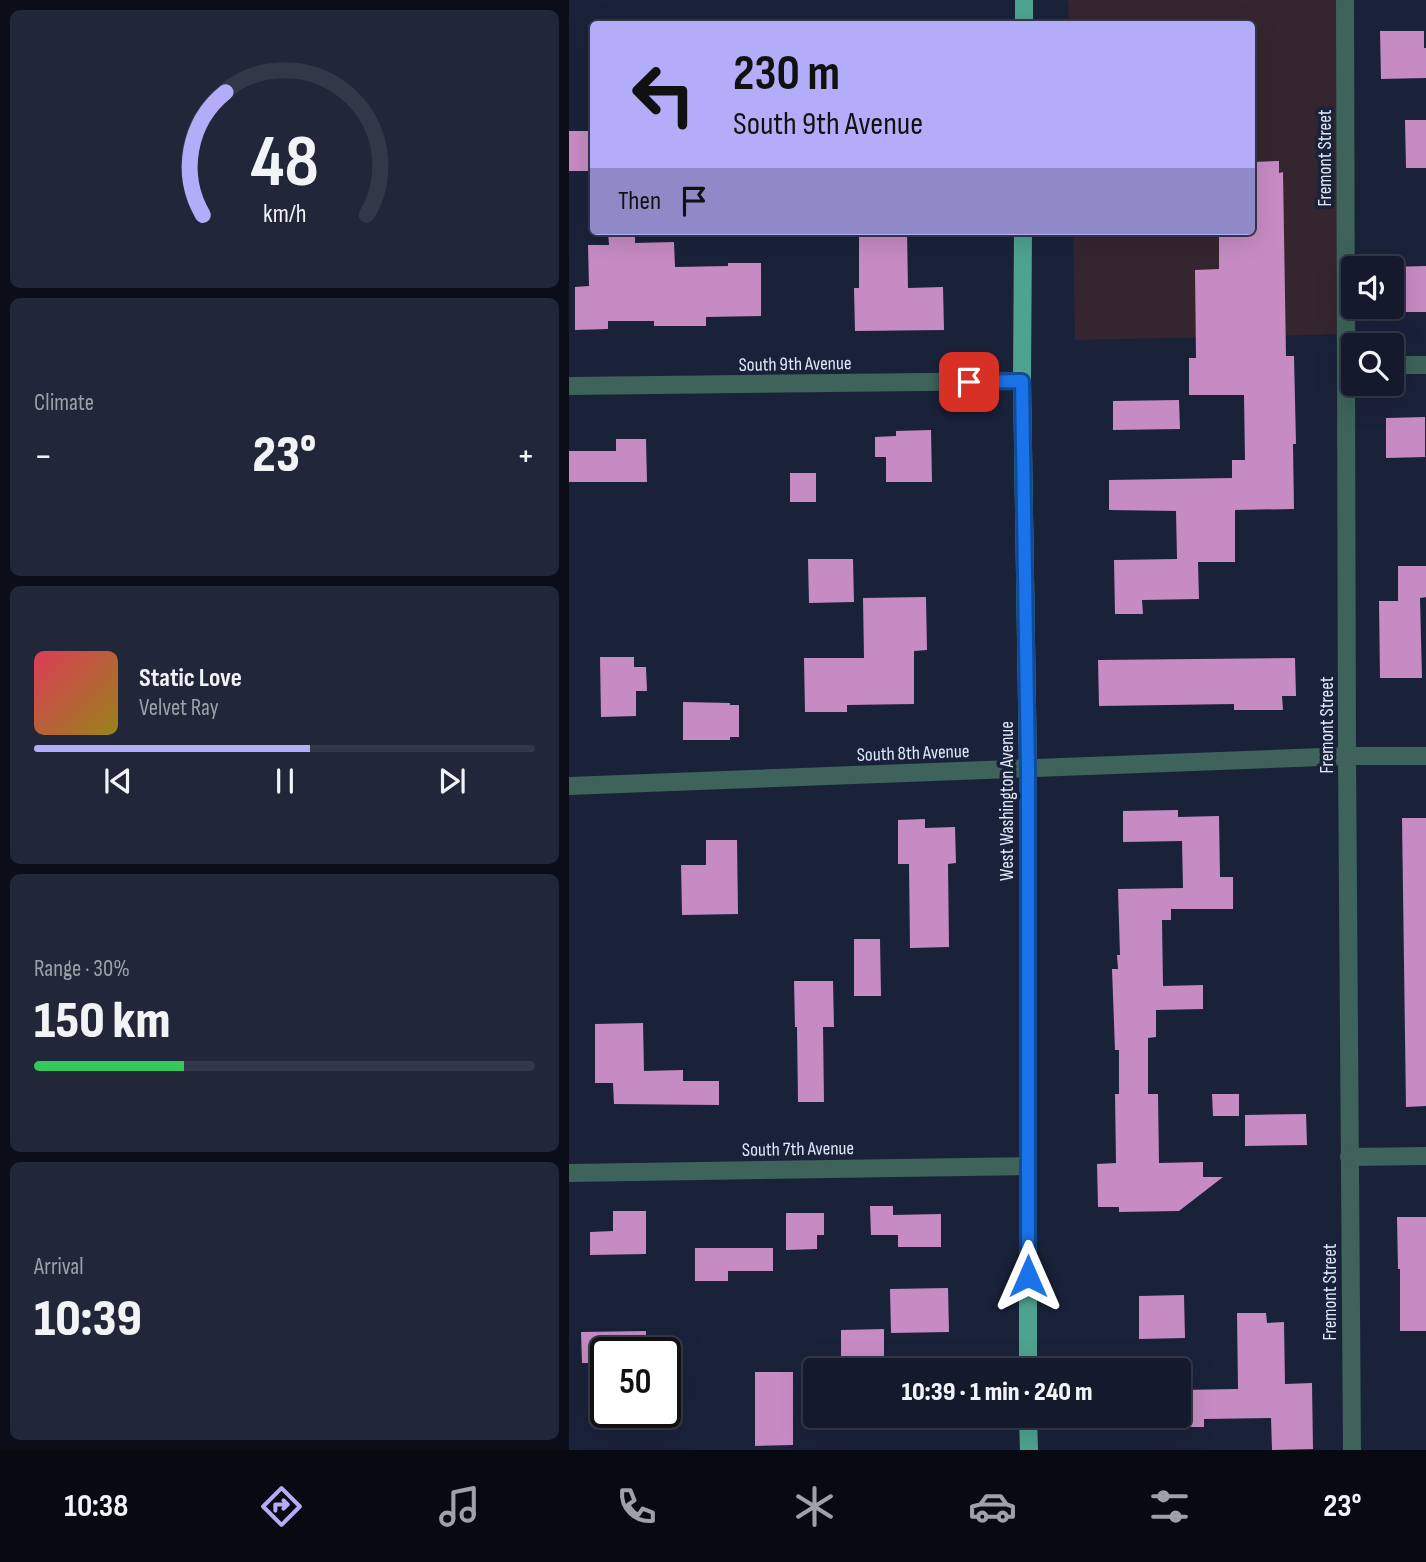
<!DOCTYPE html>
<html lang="en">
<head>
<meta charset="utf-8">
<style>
  body { margin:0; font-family:"Sofia Sans Condensed",sans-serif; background:#212738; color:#f1f3f6; height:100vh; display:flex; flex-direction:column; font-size:26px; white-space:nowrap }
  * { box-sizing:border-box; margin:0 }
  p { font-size:23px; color:#9da1a9 }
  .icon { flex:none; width:38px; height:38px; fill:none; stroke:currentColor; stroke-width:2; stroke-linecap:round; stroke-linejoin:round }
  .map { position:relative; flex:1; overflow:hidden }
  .details { display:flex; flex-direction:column; gap:10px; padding:10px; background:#0b0e18; width:569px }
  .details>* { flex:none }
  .top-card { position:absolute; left:21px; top:21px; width:665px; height:214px; border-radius:7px; box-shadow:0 7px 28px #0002,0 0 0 2px #333848; background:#b3adf9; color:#111; overflow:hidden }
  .fabs { position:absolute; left:772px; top:256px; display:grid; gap:14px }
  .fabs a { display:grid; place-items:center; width:63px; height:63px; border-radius:7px; background:#141a2c; box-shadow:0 7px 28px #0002,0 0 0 2px #333848; font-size:35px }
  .speed { position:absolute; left:21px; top:1337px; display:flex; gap:14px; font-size:35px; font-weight:700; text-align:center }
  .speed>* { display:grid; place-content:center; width:91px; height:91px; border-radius:50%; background:#141a2c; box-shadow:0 7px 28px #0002,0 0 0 2px #333848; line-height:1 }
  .speed .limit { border:4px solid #111; border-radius:10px; background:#fff; color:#111 }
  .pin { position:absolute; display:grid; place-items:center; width:60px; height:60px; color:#fff; margin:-30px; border-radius:14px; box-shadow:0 4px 10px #0006 }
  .me { position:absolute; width:77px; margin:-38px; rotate:0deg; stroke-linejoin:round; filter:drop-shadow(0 0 5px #0008) }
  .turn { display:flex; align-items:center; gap:24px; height:147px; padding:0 28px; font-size:32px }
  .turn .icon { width:91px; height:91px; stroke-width:2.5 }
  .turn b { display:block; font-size:49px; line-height:60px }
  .then { display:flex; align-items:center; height:66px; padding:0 28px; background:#0003; gap:14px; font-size:26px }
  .big { font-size:52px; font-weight:800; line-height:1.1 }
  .details .widget { flex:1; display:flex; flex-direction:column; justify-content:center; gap:10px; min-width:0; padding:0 24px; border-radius:10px; background:#212738 }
  .details .dial { align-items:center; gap:0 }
  .dial svg { height:182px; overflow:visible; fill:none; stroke:#333848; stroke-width:7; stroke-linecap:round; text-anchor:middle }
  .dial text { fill:#f1f3f6; stroke:none }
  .song { display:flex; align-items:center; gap:21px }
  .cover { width:84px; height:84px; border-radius:10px; background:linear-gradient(135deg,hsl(350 70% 55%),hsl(50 70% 35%)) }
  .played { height:7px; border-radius:4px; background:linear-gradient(90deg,#b3adf9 55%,#333848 55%) }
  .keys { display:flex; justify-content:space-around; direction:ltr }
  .heat { display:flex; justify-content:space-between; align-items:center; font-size:38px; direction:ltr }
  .charge { height:10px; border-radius:5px; background:linear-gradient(90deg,#34c759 30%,#333848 0) }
  .trip { position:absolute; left:234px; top:1358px; width:388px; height:70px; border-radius:7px; background:#141a2c; box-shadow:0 7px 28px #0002,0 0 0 2px #333848; font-weight:800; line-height:70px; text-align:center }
  .dock { display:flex; height:112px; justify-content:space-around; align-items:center; background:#080a12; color:#9da1a9 }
  .dock .icon { width:49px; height:49px }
  .dock .selected { color:#b3adf9 }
  .dock b { font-size:32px; color:#f1f3f6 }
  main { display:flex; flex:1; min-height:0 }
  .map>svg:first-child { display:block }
  .commercial { fill:#35252f }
  .building { fill:#c68bc3 }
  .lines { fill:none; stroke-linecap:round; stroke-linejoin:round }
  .minor { stroke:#3d635a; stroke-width:18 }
  .major { stroke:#4ea390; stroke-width:18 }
  .route-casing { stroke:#114b97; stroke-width:18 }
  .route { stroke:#1a73e8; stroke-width:12 }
  .labels { text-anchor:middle; stroke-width:7; stroke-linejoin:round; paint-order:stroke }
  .street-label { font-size:19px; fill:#e1e8f8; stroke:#1a223a }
</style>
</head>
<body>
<main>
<section class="details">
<div class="widget dial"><svg viewBox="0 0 100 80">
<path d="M14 69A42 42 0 1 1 86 69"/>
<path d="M14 69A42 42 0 0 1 24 15" stroke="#b3adf9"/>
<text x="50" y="56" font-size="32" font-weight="700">48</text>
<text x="50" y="72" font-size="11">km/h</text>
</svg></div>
<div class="widget"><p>Climate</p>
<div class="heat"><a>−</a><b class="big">23°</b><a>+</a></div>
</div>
<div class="widget">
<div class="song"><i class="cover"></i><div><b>Static Love</b><p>Velvet Ray</p></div></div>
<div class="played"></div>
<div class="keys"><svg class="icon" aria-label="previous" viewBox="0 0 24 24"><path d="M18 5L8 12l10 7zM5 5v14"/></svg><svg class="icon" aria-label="pause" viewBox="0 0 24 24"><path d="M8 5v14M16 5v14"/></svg><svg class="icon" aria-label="next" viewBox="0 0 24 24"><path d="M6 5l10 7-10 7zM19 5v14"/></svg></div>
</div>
<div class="widget"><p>Range · 30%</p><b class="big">150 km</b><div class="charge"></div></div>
<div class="widget"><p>Arrival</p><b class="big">10:39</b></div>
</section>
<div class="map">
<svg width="858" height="1450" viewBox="0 0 858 1450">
  <rect width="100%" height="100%" fill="#1a223a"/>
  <polygon class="commercial" points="499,0 780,0 786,268 784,268 784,306 786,306 787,334 506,340 504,231 682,231 682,24 500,24"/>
  <g class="building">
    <polygon points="811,31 855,31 855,48 858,48 858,78 812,79"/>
    <polygon points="836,120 858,120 858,168 837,168"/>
    <rect x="0" y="131" width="20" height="40"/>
    <polygon points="710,161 710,173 714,172 717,356 725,356 727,444 724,444 725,509 666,510 666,562 629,562 630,599 573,600 574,614 546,614 545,560 608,559 607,511 540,510 540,480 663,478 663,460 676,460 675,395 620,395 620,358 627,358 626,270 650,269 650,234 682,234 682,162"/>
    <polygon points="39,231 66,231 66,243 105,242 106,267 159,266 159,263 192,263 192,316 137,317 137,326 85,326 85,321 39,321 39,329 6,330 6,287 20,286 19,245 40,245"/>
    <polygon points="290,231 338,231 339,288 374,287 375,330 286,331 285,288 290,288"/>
    <polygon points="858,266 858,312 819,312 819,306 822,306 822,268 818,267"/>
    <polygon points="610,400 611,429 544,430 544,401"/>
    <polygon points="856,417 856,457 817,458 817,418"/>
    <polygon points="362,430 363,482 317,482 317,457 306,457 306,437 327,436 327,431"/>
    <polygon points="47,439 77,439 78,482 0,482 0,451 47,451"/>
    <rect x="221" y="473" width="26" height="29"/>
    <polygon points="239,559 284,559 285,602 240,603"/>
    <polygon points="829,566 858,566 858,597 851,598 853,678 811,678 810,601 829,601"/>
    <polygon points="357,597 358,650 345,651 345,704 278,705 278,712 236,712 235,658 295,658 294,598"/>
    <polygon points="31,657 65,657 65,667 77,667 78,691 67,691 67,716 32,717"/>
    <polygon points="726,658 727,696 713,696 714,710 665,710 665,704 530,706 529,660"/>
    <polygon points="114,702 161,703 161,705 170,705 170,737 161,737 161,740 114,740"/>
    <polygon points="609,810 609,817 650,816 651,877 664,877 664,909 602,909 602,920 593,920 594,986 634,985 634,1009 587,1010 587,1037 579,1038 579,1094 589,1094 590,1163 634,1162 634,1177 654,1177 610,1211 550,1212 550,1207 529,1207 528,1164 547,1163 546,1094 550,1094 550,1050 546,1050 543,969 549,969 548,955 551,955 549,889 614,888 613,841 554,842 554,811"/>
    <polygon points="833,818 858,818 858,1106 837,1107"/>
    <polygon points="356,819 356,828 386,827 387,863 379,864 380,947 341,948 340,864 329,864 329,820"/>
    <polygon points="137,840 168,840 169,914 113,915 112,865 137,865"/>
    <polygon points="285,939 311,939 312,996 285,996"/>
    <polygon points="225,981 264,981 265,1027 254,1027 255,1102 229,1102 228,1027 226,1027"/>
    <polygon points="74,1023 75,1071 114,1070 114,1081 150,1081 150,1105 45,1104 44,1083 26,1083 26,1024"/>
    <polygon points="643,1094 670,1094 670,1116 644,1116"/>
    <polygon points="737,1114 738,1145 676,1146 676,1115"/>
    <polygon points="301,1206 324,1206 324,1215 372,1214 372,1247 329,1247 329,1235 302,1235"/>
    <polygon points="44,1211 77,1211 77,1254 21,1255 21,1232 44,1231"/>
    <polygon points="217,1213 255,1213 255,1235 248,1235 248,1249 217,1250"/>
    <polygon points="828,1217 858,1217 858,1331 831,1331 831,1269 829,1269"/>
    <polygon points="126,1248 204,1248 204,1271 159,1271 159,1281 126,1281"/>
    <polygon points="379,1288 380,1332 322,1333 321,1289"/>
    <polygon points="615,1295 616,1338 570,1339 570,1296"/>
    <polygon points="668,1313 697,1313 698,1323 715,1322 716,1384 743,1383 744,1449 703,1450 702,1418 635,1419 635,1427 611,1427 611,1390 669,1389"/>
    <polygon points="315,1329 315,1370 283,1370 283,1365 272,1365 272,1330"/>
    <polygon points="77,1331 77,1353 37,1353 37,1363 13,1363 12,1332"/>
    <polygon points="186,1372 224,1372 224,1445 186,1446"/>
  </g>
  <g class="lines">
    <g class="minor">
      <polyline points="776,0 778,756 783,1450"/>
      <polyline points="822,365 858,365"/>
      <polyline points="0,386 453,381"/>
      <polyline points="0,786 778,756 858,756"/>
      <polyline points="780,1157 858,1156"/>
      <polyline points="0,1173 458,1166"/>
    </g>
    <g class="major">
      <polyline points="455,24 455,0"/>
      <polyline points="454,231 453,381 459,769 459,1370"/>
      <polyline points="459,1416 460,1450"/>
    </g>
  </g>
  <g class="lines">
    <g class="route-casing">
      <polyline id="route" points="400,382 453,381 459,769 459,1276"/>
    </g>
    <use href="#route" class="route"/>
  </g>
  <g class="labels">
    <g class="street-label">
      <text transform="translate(755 158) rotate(-90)" y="7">Fremont Street</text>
      <text transform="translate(226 363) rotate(-1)" y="7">South 9th Avenue</text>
      <text transform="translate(757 725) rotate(-90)" y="7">Fremont Street</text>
      <text transform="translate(344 752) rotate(-2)" y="7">South 8th Avenue</text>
      <text transform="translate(437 801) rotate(-90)" y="7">West Washington Avenue</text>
      <text transform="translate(229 1148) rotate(-1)" y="7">South 7th Avenue</text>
      <text transform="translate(760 1292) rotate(-90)" y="7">Fremont Street</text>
    </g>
  </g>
</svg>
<div class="fabs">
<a><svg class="icon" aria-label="sound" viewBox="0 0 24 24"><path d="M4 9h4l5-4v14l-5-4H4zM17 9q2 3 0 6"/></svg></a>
<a><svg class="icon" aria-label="search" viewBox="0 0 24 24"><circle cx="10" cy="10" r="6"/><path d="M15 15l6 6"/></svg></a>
</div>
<div class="speed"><div class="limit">50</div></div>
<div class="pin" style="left:400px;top:382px;background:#d93025"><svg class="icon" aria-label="arrive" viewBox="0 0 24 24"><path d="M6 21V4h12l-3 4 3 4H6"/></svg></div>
<svg class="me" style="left:459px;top:1276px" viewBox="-20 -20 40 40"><path d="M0-17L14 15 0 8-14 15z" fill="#1a73e8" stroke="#fff" stroke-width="4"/></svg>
<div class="trip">10:39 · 1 min · 240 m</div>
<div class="top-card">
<div class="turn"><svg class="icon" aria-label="left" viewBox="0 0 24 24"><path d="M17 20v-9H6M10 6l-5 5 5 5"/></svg><div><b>230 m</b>South 9th Avenue</div></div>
<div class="then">Then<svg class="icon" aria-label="arrive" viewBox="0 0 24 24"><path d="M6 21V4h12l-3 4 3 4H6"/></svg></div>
</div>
</div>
</main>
<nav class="dock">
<b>10:38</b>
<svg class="icon selected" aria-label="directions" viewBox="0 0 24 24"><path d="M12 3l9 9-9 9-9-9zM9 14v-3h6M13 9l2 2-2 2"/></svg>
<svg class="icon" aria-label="music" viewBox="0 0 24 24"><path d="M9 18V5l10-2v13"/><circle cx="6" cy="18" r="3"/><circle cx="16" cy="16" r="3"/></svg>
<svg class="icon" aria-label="phone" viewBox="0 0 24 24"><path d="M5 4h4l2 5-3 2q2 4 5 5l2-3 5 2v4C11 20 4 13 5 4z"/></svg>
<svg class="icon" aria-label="climate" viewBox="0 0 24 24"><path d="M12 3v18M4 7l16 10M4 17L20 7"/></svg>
<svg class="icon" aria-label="car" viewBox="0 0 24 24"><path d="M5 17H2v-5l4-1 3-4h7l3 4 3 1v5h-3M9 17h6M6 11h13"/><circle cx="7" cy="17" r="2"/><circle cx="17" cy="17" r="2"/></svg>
<svg class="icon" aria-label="filters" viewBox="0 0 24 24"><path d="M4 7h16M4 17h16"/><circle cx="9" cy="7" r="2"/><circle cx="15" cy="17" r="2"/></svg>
<b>23°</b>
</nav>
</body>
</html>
